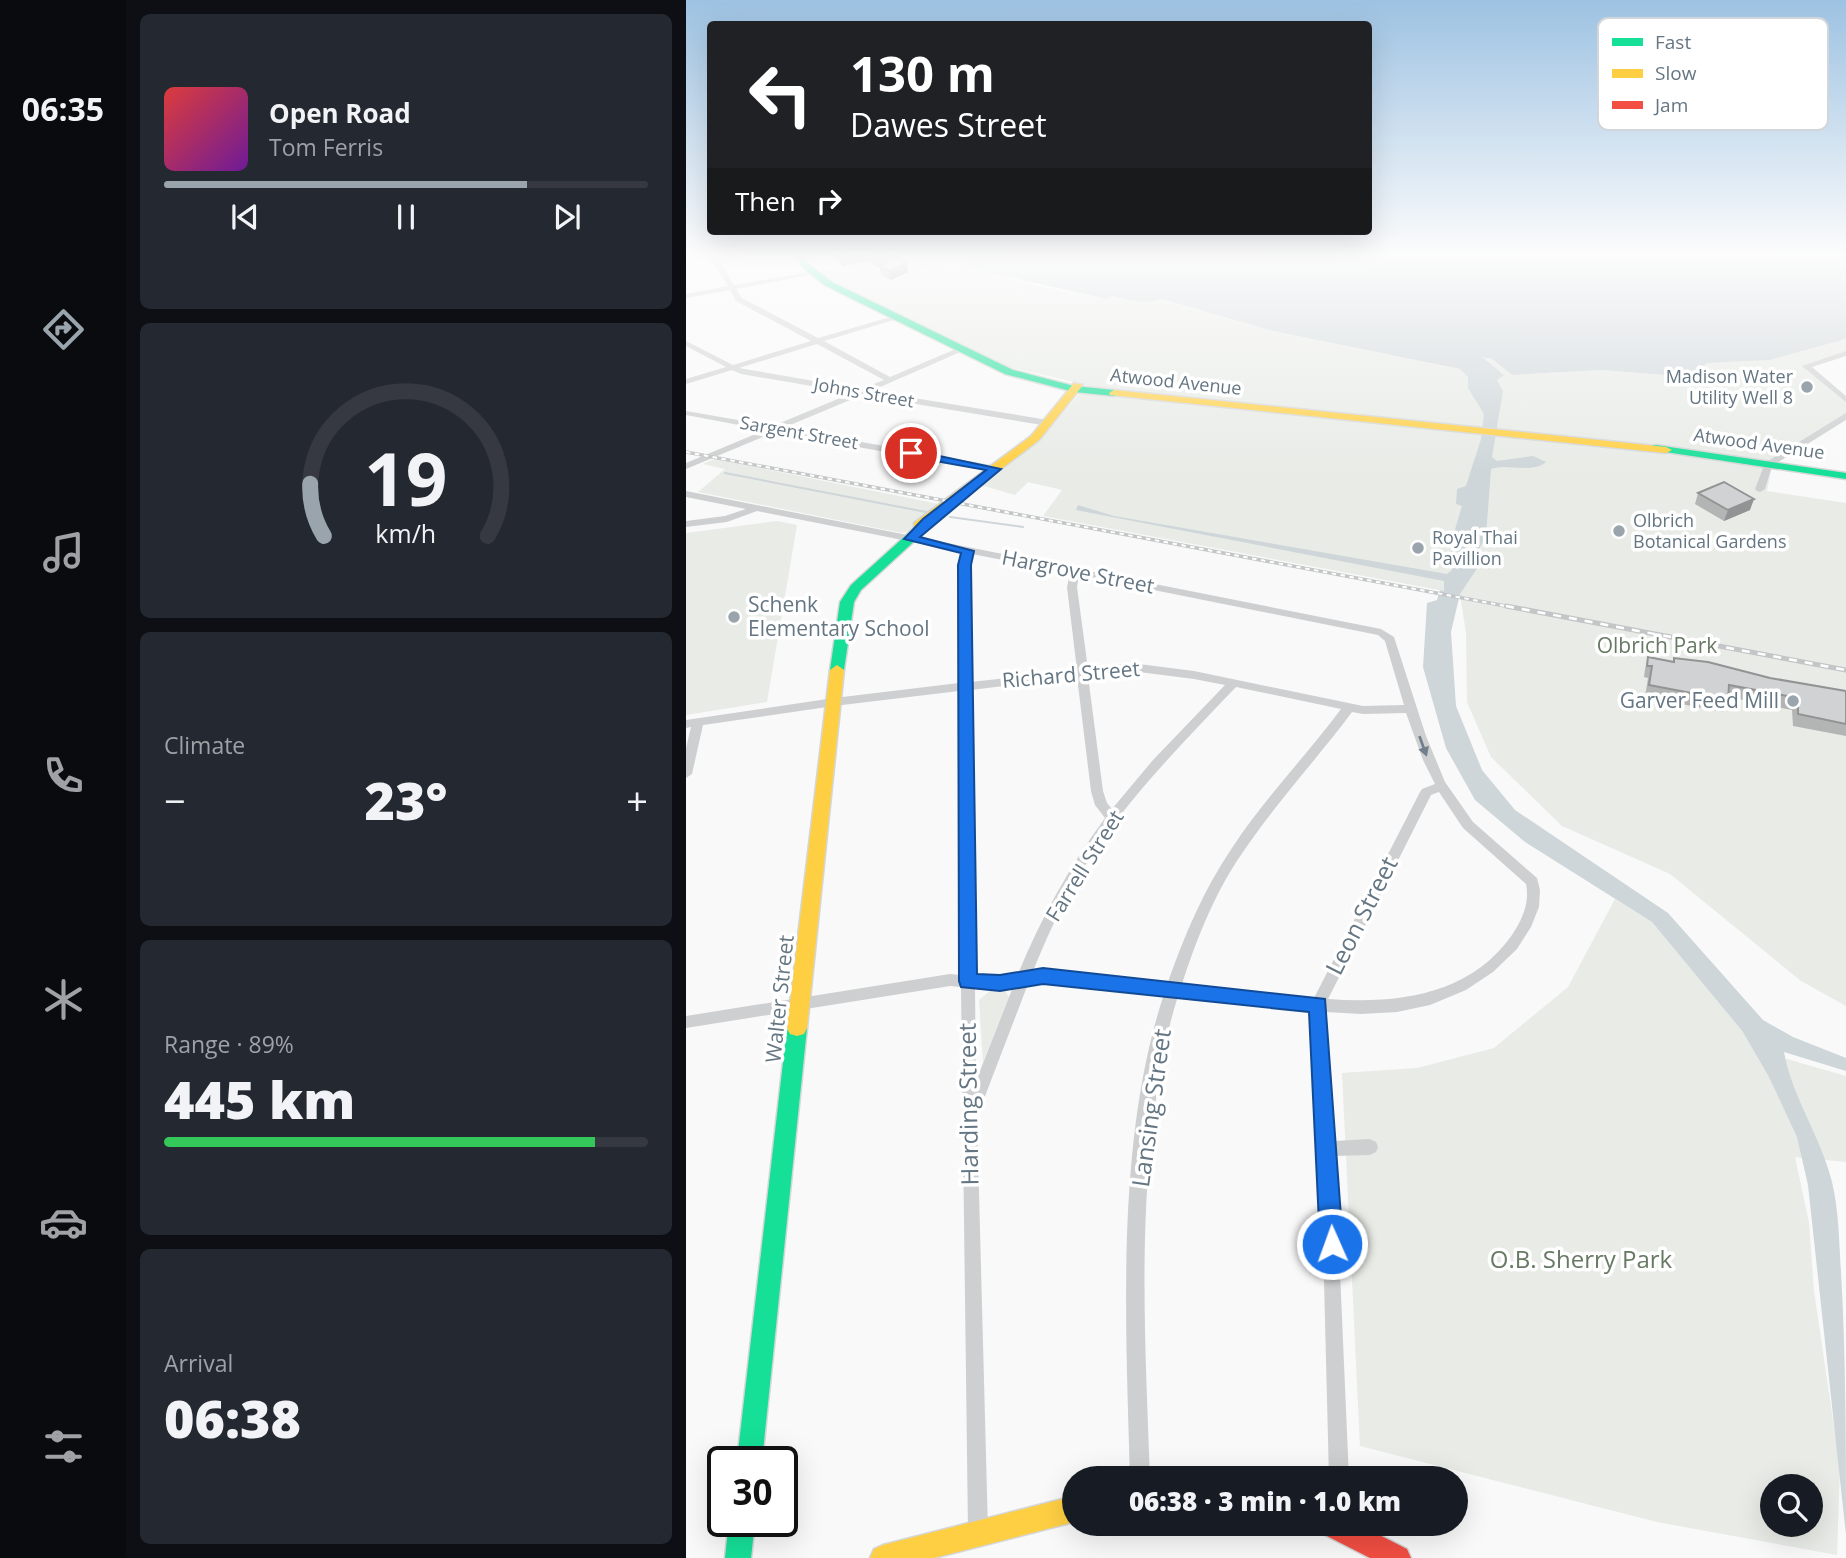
<!DOCTYPE html>
<html lang="en">
<head>
<meta charset="utf-8">
<style>
  body { margin:0; font-family:"Open Sans",sans-serif; background:#242831; color:#f1f3f6; height:100vh; display:flex; flex-direction:column; font-size:26px; white-space:nowrap }
  * { box-sizing:border-box; margin:0 }
  p { font-size:23px; color:#9ea1a6 }
  .icon { flex:none; width:38px; height:38px; fill:none; stroke:currentColor; stroke-width:2; stroke-linecap:round; stroke-linejoin:round }
  .map { position:relative; flex:1; overflow:hidden }
  .details { display:flex; flex-direction:column; gap:14px; padding:14px; background:#0d0f14; width:560px }
  .details>* { flex:none }
  .hud { position:absolute; left:21px; top:21px; width:665px; height:214px; border-radius:7px; box-shadow:0 7px 28px #0002; background:#202124; color:#fff; overflow:hidden }
  .fabs { position:absolute; left:1074px; top:1474px; display:grid; gap:14px }
  .fabs a { display:grid; place-items:center; width:63px; height:63px; border-radius:50%; background:#171b24; box-shadow:0 7px 28px #0002; font-size:35px }
  .speed { position:absolute; left:21px; top:1446px; display:flex; gap:14px; font-size:35px; font-weight:700; text-align:center }
  .speed>* { display:grid; place-content:center; width:91px; height:91px; border-radius:50%; background:#171b24; box-shadow:0 7px 28px #0002; line-height:1 }
  .speed .limit { border:4px solid #111; border-radius:10px; background:#fff; color:#111 }
  .pin { position:absolute; display:grid; place-items:center; width:60px; height:60px; color:#fff; margin:-30px; border:4px solid #fff; border-radius:50%; box-shadow:0 2px 7px #0007 }
  .me { position:absolute; width:77px; margin:-38px; rotate:358deg; stroke-linejoin:round; filter:drop-shadow(0 0 5px #0008) }
  .turn { display:flex; align-items:center; gap:24px; height:147px; padding:0 28px; font-size:32px }
  .turn .icon { width:91px; height:91px; stroke-width:2.5 }
  .turn b { display:block; font-size:49px; line-height:60px }
  .then { display:flex; align-items:center; height:66px; padding:0 28px; background:#0003; gap:14px; font-size:26px }
  .big { font-size:52px; font-weight:800; line-height:1.1 }
  .details .tile { flex:1; display:flex; flex-direction:column; justify-content:center; gap:10px; min-width:0; padding:0 24px; border-radius:10px; background:#242831 }
  .details .dial { align-items:center; gap:0 }
  .dial svg { height:182px; overflow:visible; fill:none; stroke:#363941; stroke-width:7; stroke-linecap:round; text-anchor:middle }
  .dial text { fill:#f1f3f6; stroke:none }
  .song { display:flex; align-items:center; gap:21px }
  .cover { width:84px; height:84px; border-radius:10px; background:linear-gradient(135deg,hsl(0 70% 55%),hsl(280 70% 35%)) }
  .played { height:7px; border-radius:4px; background:linear-gradient(90deg,#99a4ac 75%,#363941 75%) }
  .keys { display:flex; justify-content:space-around; direction:ltr }
  .heat { display:flex; justify-content:space-between; align-items:center; font-size:38px; direction:ltr }
  .charge { height:10px; border-radius:5px; background:linear-gradient(90deg,#34c759 89%,#363941 0) }
  .trip { position:absolute; left:376px; top:1466px; width:406px; height:70px; border-radius:35px; background:#171b24; box-shadow:0 7px 28px #0002; font-weight:800; line-height:70px; text-align:center }
  main { display:flex; flex:1; min-height:0 }
  .tabs { display:flex; flex-direction:column; width:126px; justify-content:space-around; align-items:center; background:#090b0e; color:#9ea1a6 }
  .tabs .icon { width:49px; height:49px }
  .tabs .current { color:#99a4ac }
  .tabs b { font-size:32px; color:#f1f3f6 }
  .map>svg:first-child { display:block }
  .built { fill:#e8e9e9 }
  .green { fill:#e8ebe6; fill-rule:evenodd }
  .water { fill:#ced6d9 }
  .lines { fill:none; stroke-linecap:round; stroke-linejoin:round }
  .stream { stroke:#ced6d9; stroke-width:2 }
  .fast-casing { stroke:#d5d6d7; stroke-width:3 }
  .slow-casing { stroke:#d5d6d7; stroke-width:3 }
  .jam-casing { stroke:#d5d6d7; stroke-width:3 }
  .street { fill:#cecfd0; fill-rule:evenodd }
  .fast { fill:#16e098; fill-rule:evenodd }
  .slow { fill:#ffcf43; fill-rule:evenodd }
  .jam { fill:#f24e42; fill-rule:evenodd }
  .rail-far1-casing { stroke:#c3c5c6; stroke-width:3.5 }
  .rail-casing { stroke:#c3c5c6; stroke-width:5 }
  .rail-far1 { stroke:#fff; stroke-width:2; stroke-dasharray:4.5; stroke-linecap:butt }
  .rail { stroke:#fff; stroke-width:2.5; stroke-dasharray:8; stroke-linecap:butt }
  .wall { fill:#b3b5b5 }
  .shaded-wall { fill:#929394 }
  .building { fill:#d0d2d3; stroke:#929394; stroke-width:2 }
  .oneway { fill:#707f8b }
  .route { fill:#1a73e8; stroke:#114b97; stroke-width:2 }
  .poi-dot { fill:#99a4ac; stroke:#fff; stroke-width:2.5 }
  .labels { text-anchor:middle; stroke-width:7; stroke-linejoin:round; paint-order:stroke }
  .far-poi-label { font-size:18px; fill:#657683; stroke:#fff; text-anchor:start }
  .far-street-label { font-size:18px; fill:#657683; stroke:#fff }
  .street-label { font-size:21px; fill:#657683; stroke:#fff }
  .poi-label { font-size:21px; fill:#657683; stroke:#fff; text-anchor:start }
  .park-label { font-size:21px; fill:#687a64; stroke:#fff }
  .near-street-label { font-size:24px; fill:#657683; stroke:#fff }
  .near-park-label { font-size:24px; fill:#687a64; stroke:#fff }
  .key { fill:#fff; stroke:#d1d6da; stroke-width:2 }
  .key-label { font-size:19px; fill:#657683 }
</style>
</head>
<body>
<main>
<nav class="tabs">
<b>06:35</b>
<svg class="icon current" aria-label="directions" viewBox="0 0 24 24"><path d="M12 3l9 9-9 9-9-9zM9 14v-3h6M13 9l2 2-2 2"/></svg>
<svg class="icon" aria-label="music" viewBox="0 0 24 24"><path d="M9 18V5l10-2v13"/><circle cx="6" cy="18" r="3"/><circle cx="16" cy="16" r="3"/></svg>
<svg class="icon" aria-label="phone" viewBox="0 0 24 24"><path d="M5 4h4l2 5-3 2q2 4 5 5l2-3 5 2v4C11 20 4 13 5 4z"/></svg>
<svg class="icon" aria-label="climate" viewBox="0 0 24 24"><path d="M12 3v18M4 7l16 10M4 17L20 7"/></svg>
<svg class="icon" aria-label="car" viewBox="0 0 24 24"><path d="M5 17H2v-5l4-1 3-4h7l3 4 3 1v5h-3M9 17h6M6 11h13"/><circle cx="7" cy="17" r="2"/><circle cx="17" cy="17" r="2"/></svg>
<svg class="icon" aria-label="filters" viewBox="0 0 24 24"><path d="M4 7h16M4 17h16"/><circle cx="9" cy="7" r="2"/><circle cx="15" cy="17" r="2"/></svg>
</nav>
<section class="details">
<div class="tile">
<div class="song"><i class="cover"></i><div><b>Open Road</b><p>Tom Ferris</p></div></div>
<div class="played"></div>
<div class="keys"><svg class="icon" aria-label="previous" viewBox="0 0 24 24"><path d="M18 5L8 12l10 7zM5 5v14"/></svg><svg class="icon" aria-label="pause" viewBox="0 0 24 24"><path d="M8 5v14M16 5v14"/></svg><svg class="icon" aria-label="next" viewBox="0 0 24 24"><path d="M6 5l10 7-10 7zM19 5v14"/></svg></div>
</div>
<div class="tile dial"><svg viewBox="0 0 100 80">
<path d="M14 69A42 42 0 1 1 86 69"/>
<path d="M14 69A42 42 0 0 1 8 46" stroke="#99a4ac"/>
<text x="50" y="56" font-size="32" font-weight="700">19</text>
<text x="50" y="72" font-size="11">km/h</text>
</svg></div>
<div class="tile"><p>Climate</p>
<div class="heat"><a>−</a><b class="big">23°</b><a>+</a></div>
</div>
<div class="tile"><p>Range · 89%</p><b class="big">445 km</b><div class="charge"></div></div>
<div class="tile"><p>Arrival</p><b class="big">06:38</b></div>
</section>
<div class="map">
<svg width="1160" height="1558" viewBox="0 0 1160 1558">
  <rect width="100%" height="100%" fill="#f9f9f9"/>
  <polygon class="built" points="230,252 249,252 267,261 166,296 127,272"/>
  <g class="green">
    <path d="M267,261L352,286L420,299L427,296C439,300 465,305 476,299L587,331L774,369L796,357L806,359L826,375L915,370L991,376L1012,371L1021,363L1084,360L1160,339V353L1120,366L1160,400V416L1083,465L1085,470L1081,491L1160,503V1006L1115,981L984,874L876,826L805,757L781,702L780,633L774,594L357,516L376,490L342,482L329,495L295,485L357,436L401,385L310,364L166,296Z"/>
    <polygon points="28,459 258,505 224,531 216,533 12,492 39,469 17,464"/>
    <polygon points="91,521 111,525 81,702 0,715 0,533"/>
    <path d="M929,899L966,922L1057,1032L1083,1054L1160,1076V1162L1109,1157L1123,1223L1128,1291L1154,1468L1151,1555L971,1522L674,1446L656,1073L731,1068L808,1048L882,987ZM1087,1486H1125V1524H1087Z"/>
    <polygon points="304,991 319,991 323,997 297,1062 293,1000"/>
  </g>
  <path class="water" d="M249,252H1160V339L1084,360L1021,363L1012,371L991,376L915,370L826,375L806,359L796,357L818,375L811,380L817,391L806,457L811,461L847,456L860,462C845,474 823,463 805,469L800,536L792,551V567L774,594L765,632L770,706L796,770L829,810L982,913L1077,1020L1107,1037L1160,1058V1071L1098,1052C1106,1097 1135,1137 1146,1182C1153,1211 1153,1243 1155,1272C1160,1360 1160,1447 1160,1535L1122,1185L1111,1137L1083,1077L1057,1032L966,922L839,842L789,800L760,748L737,667L741,603L751,600L754,590L758,591V581L390,510L392,505L428,516L761,574L766,570L765,543L776,506L770,504L771,489L780,486L795,439L798,414L782,388V377L774,369L587,331L476,299C465,305 439,300 427,296L420,299L289,269Z"/>
  <g class="lines">
    <g class="stream">
      <polyline points="39,473 240,512"/>
      <polyline points="264,517 337,527"/>
    </g>
    <g class="fast-casing">
      <g id="fast">
        <polygon points="107,252 115,252 123,264 146,282 327,370 388,386 428,390 433,393 428,396 388,392 319,374 140,286 117,268"/>
        <polygon points="970,445 1160,473 1160,479 966,450 966,446"/>
        <polygon points="242,518 248,522 246,525 175,590 168,602 158,670 151,675 146,673 144,670 154,602 165,585 238,519"/>
        <polygon points="111,1020 118,1022 121,1028 76,1461 51,1461 101,1028 104,1022"/>
        <polygon points="43,1521 69,1521 65,1558 39,1558"/>
      </g>
    </g>
    <g class="slow-casing">
      <g id="slow">
        <polygon points="388,383 397,385 353,440 236,529 228,529 228,523 345,436"/>
        <polygon points="428,390 980,447 986,450 980,453 424,395 423,393"/>
        <polygon points="151,665 158,670 121,1028 118,1034 111,1036 104,1034 101,1028 144,670"/>
        <polygon points="388,1496 388,1522 248,1558 184,1558 188,1549 197,1545"/>
      </g>
    </g>
    <g class="jam-casing">
      <polygon id="jam" points="631,1524 672,1524 721,1549 725,1558 684,1558 635,1533"/>
    </g>
    <g class="street">
      <path d="M21,252H28L48,285L129,271V273L127,274L50,289L56,298L132,338L211,315V319L138,341L204,377L272,348L279,350L185,391L362,420L366,423L362,426L176,395L97,428L310,466L314,469L310,472L89,432L0,469V463L79,430L0,415V411L87,426L166,393L55,374L46,370L0,384V379L40,367L0,346V341L47,365L125,341L50,301L44,290L0,298V294L42,286ZM131,344L198,380L175,389L53,368Z"/>
      <polygon points="1160,351 1160,356 1126,367 1160,396 1160,402 1116,366"/>
      <polygon points="1160,413 1160,420 1086,466 1079,489 1074,492 1071,491 1069,489 1079,463"/>
      <path d="M0,491L695,629L708,637L740,736L759,782L787,822L851,878L854,890L853,907L845,927L831,949L807,972L780,990L744,1005L711,1012L675,1014L640,1012L648,1141L684,1139L690,1142L692,1147L690,1152L684,1155L649,1156L663,1479H643L636,1201L625,1010L492,996C478,1040 471,1086 466,1132C453,1247 460,1363 464,1479H444C440,1325 429,1142 478,994L357,982L342,984L291,1117L302,1531L299,1538L292,1541L285,1538L282,1531L275,987L264,986L0,1028V1016L264,974L275,975L273,691L148,706L17,725L6,774L0,778V748L5,727L0,728V720L148,698L273,683V565L277,552L71,511L41,522L0,527V521L39,516L60,509L0,497ZM286,554L384,573L381,587L391,670L285,682L283,565ZM393,575L692,635L699,641L718,705L677,706L508,671L445,663L402,669L391,587ZM445,671L508,679L539,685L467,760L426,809L421,803L417,791L402,676ZM391,677L405,791L409,805L419,818C383,867 355,918 332,974L314,977L289,975L285,690ZM550,687L655,709C620,756 578,799 546,848C518,889 498,936 482,982L357,970L347,971C359,942 372,912 388,884C430,810 491,749 550,687ZM666,712L677,714L720,713L737,760L749,784L736,789L734,792L628,998L496,984C511,938 529,892 557,852C590,803 631,759 666,712ZM753,792L777,828L840,884C844,903 836,920 826,935C783,996 710,1004 642,999L745,795ZM327,987L290,1081L289,988L314,989Z"/>
    </g>
    <use href="#fast" class="fast"/>
    <use href="#slow" class="slow"/>
    <use href="#jam" class="jam"/>
    <g class="rail-far1-casing">
      <polyline id="rail-far1" points="0,452 830,608"/>
    </g>
    <g class="rail-casing">
      <polyline id="rail" points="820,606 1160,670"/>
    </g>
    <use href="#rail-far1" class="rail-far1"/>
    <use href="#rail" class="rail"/>
  </g>
  <g class="wall">
    <polygon points="145,252 205,252 205,254 220,263 222,272 205,280 195,275 194,268 180,261 156,266"/>
    <polygon points="1012,493 1064,510 1038,521 1009,504"/>
    <polygon points="962,657 987,662 988,658 1084,678 1160,691 1160,736 1107,726 1106,710 1042,697 1037,712 959,697 962,678 958,677 959,669"/>
  </g>
  <g class="shaded-wall">
    <polygon points="178,253 180,261 156,266 154,258"/>
    <polygon points="220,263 222,272 205,280 203,271"/>
    <polygon points="1068,499 1064,510 1038,521 1042,510"/>
  </g>
  <g class="building">
    <polygon points="150,252 202,252 220,263 203,271 193,266 201,263 178,253 154,258"/>
    <polygon points="1038,482 1068,499 1042,510 1012,493"/>
    <polygon points="962,657 988,662 988,658 1022,662 1084,678 1160,691 1160,724 1112,714 1112,698 1043,685 1042,700 963,685 966,666 961,666"/>
  </g>
  <defs><path id="oneway-solid" d="M-6-.8H1V-3.2L6.5 0L1 3.2V.8H-6Z" transform="scale(1.75)"/></defs>
  <use class="oneway" href="#oneway-solid" transform="translate(737 746) rotate(70)"/>
  <linearGradient id="sky" x2="0" y2="1"><stop stop-color="#9dc2e2"/><stop offset="0.54" stop-color="#fcfcfc"/><stop offset="1" stop-color="#fcfcfc" stop-opacity="0"/></linearGradient>
  <rect width="1160" height="471" fill="url(#sky)"/>
  <polygon class="route" points="225,450 315,469 234,537 288,551 285,565 291,974 314,975 357,968 639,999 657,1244 653,1252 646,1255 638,1252 634,1244 623,1012 357,984 314,991 275,987 273,981 272,565 275,553 218,539 237,519 300,470 221,456 221,451"/>
  <g class="poi-dot">
    <circle cx="1121" cy="387" r="7"/>
    <circle cx="933" cy="531" r="7"/>
    <circle cx="732" cy="548" r="7"/>
    <circle cx="48" cy="617" r="7"/>
    <circle cx="1107" cy="701" r="7"/>
  </g>
  <g class="labels">
    <g class="far-poi-label">
      <text x="1107" y="383" text-anchor="end">Madison Water<tspan x="1107" dy="21">Utility Well 8</tspan></text>
      <text x="947" y="527">Olbrich<tspan x="947" dy="21">Botanical Gardens</tspan></text>
      <text x="746" y="544">Royal Thai<tspan x="746" dy="21">Pavillion</tspan></text>
    </g>
    <g class="far-street-label">
      <text transform="translate(490 382) rotate(6)" y="6">Atwood Avenue</text>
      <text transform="translate(178 393) rotate(10)" y="6">Johns Street</text>
      <text transform="translate(113 433) rotate(10)" y="6">Sargent Street</text>
      <text transform="translate(1073 444) rotate(8)" y="6">Atwood Avenue</text>
    </g>
    <g class="street-label">
      <text transform="translate(392 572) rotate(11)" y="7">Hargrove Street</text>
      <text transform="translate(385 675) rotate(-5)" y="7">Richard Street</text>
      <text transform="translate(399 866) rotate(-58)" y="7">Farrell Street</text>
      <text transform="translate(94 999) rotate(-84)" y="7">Walter Street</text>
    </g>
    <g class="poi-label">
      <text x="62" y="612">Schenk<tspan x="62" dy="24">Elementary School</tspan></text>
      <text x="1093" y="708" text-anchor="end">Garver Feed Mill</text>
    </g>
    <g class="park-label">
      <text x="971" y="653">Olbrich Park</text>
    </g>
    <g class="near-street-label">
      <text transform="translate(676 916) rotate(-63)" y="8">Leon Street</text>
      <text transform="translate(283 1104) rotate(-91)" y="8">Harding Street</text>
      <text transform="translate(466 1108) rotate(-82)" y="8">Lansing Street</text>
    </g>
    <g class="near-park-label">
      <text x="895" y="1268">O.B. Sherry Park</text>
    </g>
  </g>
  <rect x="912" y="18" width="230" height="112" rx="10" class="key"/>
  <rect x="926" y="38" width="31" height="8" fill="#16e098"/>
  <rect x="926" y="69" width="31" height="9" fill="#ffcf43"/>
  <rect x="926" y="101" width="31" height="8" fill="#f24e42"/>
  <g class="key-label">
    <text x="969" y="49">Fast</text>
    <text x="969" y="80">Slow</text>
    <text x="969" y="112">Jam</text>
  </g>
</svg>
<div class="fabs">
<a><svg class="icon" aria-label="search" viewBox="0 0 24 24"><circle cx="10" cy="10" r="6"/><path d="M15 15l6 6"/></svg></a>
</div>
<div class="speed"><div class="limit">30</div></div>
<div class="pin" style="left:225px;top:453px;background:#d93025"><svg class="icon" aria-label="arrive" viewBox="0 0 24 24"><path d="M6 21V4h12l-3 4 3 4H6"/></svg></div>
<svg class="me" style="left:646px;top:1244px" viewBox="-20 -20 40 40"><circle r="17" fill="#1a73e8" stroke="#fff" stroke-width="3"/><path d="M0-11L8 9 0 5-8 9z" fill="#fff"/></svg>
<div class="trip">06:38 · 3 min · 1.0 km</div>
<div class="hud">
<div class="turn"><svg class="icon" aria-label="left" viewBox="0 0 24 24"><path d="M17 20v-9H6M10 6l-5 5 5 5"/></svg><div><b>130 m</b>Dawes Street</div></div>
<div class="then">Then<svg class="icon" aria-label="right" viewBox="0 0 24 24"><path d="M7 20v-9h11M14 6l5 5-5 5"/></svg></div>
</div>
</div>
</main>
</body>
</html>
